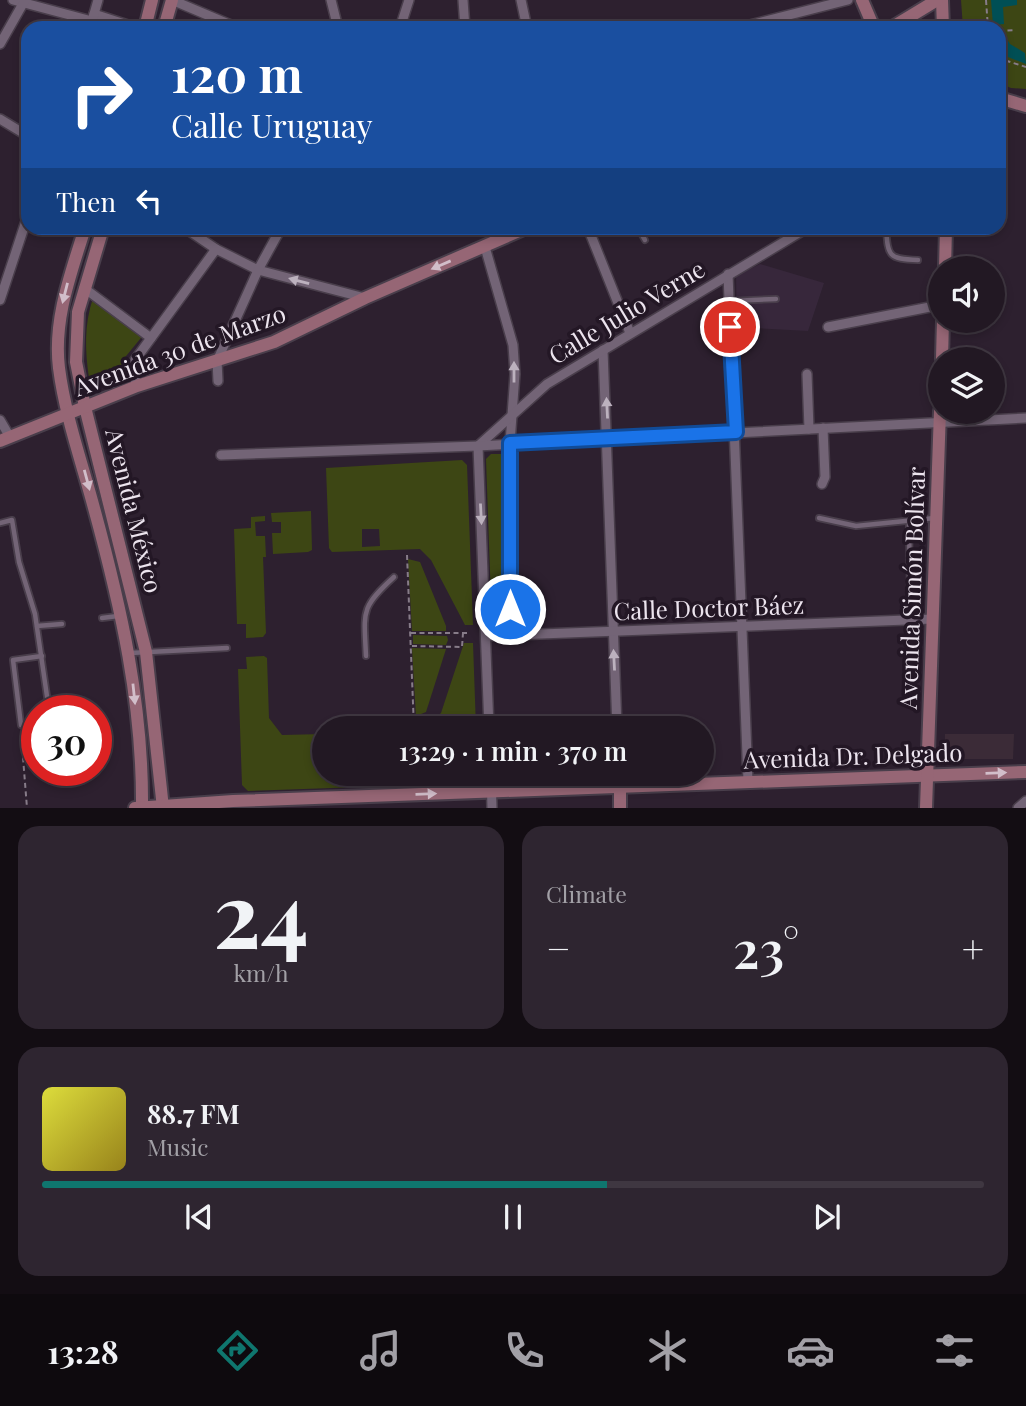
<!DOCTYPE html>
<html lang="en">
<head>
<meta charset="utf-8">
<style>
  body { margin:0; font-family:"Playfair Display",serif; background:#2e2530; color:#f1f3f6; height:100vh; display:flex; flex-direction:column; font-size:26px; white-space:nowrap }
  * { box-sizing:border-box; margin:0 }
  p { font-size:23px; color:#a2a0a6 }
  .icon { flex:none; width:38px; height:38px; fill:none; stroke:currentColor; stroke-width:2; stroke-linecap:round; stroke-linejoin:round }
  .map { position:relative; height:808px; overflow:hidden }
  .sheet { display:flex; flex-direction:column; gap:18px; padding:18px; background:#130d13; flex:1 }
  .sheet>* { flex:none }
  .hud { position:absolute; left:21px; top:21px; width:985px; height:214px; border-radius:21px; box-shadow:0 4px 10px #0003,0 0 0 2px #3f3741; background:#1a4fa0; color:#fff; overflow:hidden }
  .tools { position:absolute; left:928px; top:256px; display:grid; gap:14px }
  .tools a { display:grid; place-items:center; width:77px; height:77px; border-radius:50%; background:#221823; box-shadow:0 4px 10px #0003,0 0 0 2px #3f3741; font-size:35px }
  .speed { position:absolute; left:21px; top:695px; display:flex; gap:14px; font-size:35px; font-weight:700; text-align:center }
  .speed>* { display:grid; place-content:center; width:91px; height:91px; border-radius:50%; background:#221823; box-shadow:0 4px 10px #0003,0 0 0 2px #3f3741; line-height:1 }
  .speed .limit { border:10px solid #d22; background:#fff; color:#111 }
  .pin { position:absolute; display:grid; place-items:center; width:60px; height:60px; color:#fff; margin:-30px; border:4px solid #fff; border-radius:50%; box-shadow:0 2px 7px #0007 }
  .me { position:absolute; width:77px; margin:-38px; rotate:0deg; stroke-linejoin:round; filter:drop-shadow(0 0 5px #0008) }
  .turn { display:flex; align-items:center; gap:24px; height:147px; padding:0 35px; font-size:32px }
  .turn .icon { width:91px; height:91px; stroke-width:2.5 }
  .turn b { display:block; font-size:49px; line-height:60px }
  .then { display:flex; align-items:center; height:66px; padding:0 35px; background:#0003; gap:14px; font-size:26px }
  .big { font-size:52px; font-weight:600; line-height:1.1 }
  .sheet .card { flex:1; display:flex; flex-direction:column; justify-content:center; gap:10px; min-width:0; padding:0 24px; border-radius:21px; background:#2e2530 }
  .sheet .dial { align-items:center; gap:0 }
  .dial b { font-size:91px; line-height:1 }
  .song { display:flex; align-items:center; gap:21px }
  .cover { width:84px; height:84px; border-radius:10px; background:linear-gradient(135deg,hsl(60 70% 55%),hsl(50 70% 35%)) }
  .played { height:7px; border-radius:4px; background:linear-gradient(90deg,#0f766e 60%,#3f3741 60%) }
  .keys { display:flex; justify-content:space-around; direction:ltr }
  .heat { display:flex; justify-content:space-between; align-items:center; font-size:38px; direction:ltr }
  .sheet .tiles { flex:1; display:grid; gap:18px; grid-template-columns:1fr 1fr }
  .card:last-child { grid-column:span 2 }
  .trip { position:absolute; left:312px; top:716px; width:402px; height:70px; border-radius:35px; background:#221823; box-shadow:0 4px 10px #0003,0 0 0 2px #3f3741; font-weight:600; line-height:70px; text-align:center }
  .tabs { display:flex; height:112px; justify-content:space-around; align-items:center; background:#0e0a0e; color:#a2a0a6 }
  .tabs .icon { width:49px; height:49px }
  .tabs .selected { color:#0f766e }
  .tabs b { font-size:32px; color:#f1f3f6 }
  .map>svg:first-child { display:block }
  .built { fill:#37273b }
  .education { fill:#3b2b37 }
  .green { fill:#3d4614; fill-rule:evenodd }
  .water { fill:#004f55 }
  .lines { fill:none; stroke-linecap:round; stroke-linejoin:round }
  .service-casing { stroke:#493e4b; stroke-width:8 }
  .minor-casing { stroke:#493e4b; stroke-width:12 }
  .secondary-casing { stroke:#493e4b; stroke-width:16 }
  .path { stroke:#877c89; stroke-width:2; stroke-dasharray:5 3.5; stroke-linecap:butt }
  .service { stroke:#736476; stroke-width:4.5 }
  .minor { stroke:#736476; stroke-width:9 }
  .secondary { stroke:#966675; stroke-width:12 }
  .oneway { fill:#d2beca }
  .oneway2 { fill:#bcb1be }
  .route-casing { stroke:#114b97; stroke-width:18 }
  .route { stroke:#1a73e8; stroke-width:12 }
  .labels { text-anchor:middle; stroke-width:7; stroke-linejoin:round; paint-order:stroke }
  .street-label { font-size:24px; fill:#ece4ee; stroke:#231725 }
</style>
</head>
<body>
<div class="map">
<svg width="1026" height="808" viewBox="0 0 1026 808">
  <rect width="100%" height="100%" fill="#2d202f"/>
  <polygon class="built" points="760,264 824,283 808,331 737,327 736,276"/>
  <polygon class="education" points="945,734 1014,734 1013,759 945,759"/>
  <g class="green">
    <polygon points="961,0 1026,0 1026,89 1011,88 999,83 999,28 963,28"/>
    <path d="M93,298L145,333L122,361L125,376L108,384L89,378C85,350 84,325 93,298Z"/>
    <polygon points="491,454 502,454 505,457 507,628 505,630 492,628 486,459"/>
    <path d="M462,460L467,465L473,625H465L431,560L420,549L332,552L329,548L326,468ZM362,529H379L380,546L362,547Z"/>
    <polygon points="311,511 312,550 308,552 273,554 272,533 281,533 281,522 272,522 271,513"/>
    <polygon points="265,516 265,521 255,522 256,536 265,536 266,557 263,557 266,633 263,637 246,638 246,624 237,624 234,529 251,528 251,517"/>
    <polygon points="408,559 420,562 446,626 446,631 412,631"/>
    <polygon points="413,635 447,636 448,640 446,645 413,644"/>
    <polygon points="464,643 473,643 476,728 425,728 441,713"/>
    <polygon points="412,648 446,649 426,712 416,716"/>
    <polygon points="264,656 267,658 269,718 282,735 324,734 324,774 478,774 474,783 248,791 242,785 238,669 247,669 246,657"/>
  </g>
  <g class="water">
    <polygon points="991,0 1017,0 1017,5 1003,7 1004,24 993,25"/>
    <polygon points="1005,36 1010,44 1025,53 1026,64 1008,57 1000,50 999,37"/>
  </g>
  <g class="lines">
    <g class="service-casing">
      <g id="service">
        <polyline points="638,228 645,240"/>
        <path d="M886,228C888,256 888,259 918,260"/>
        <polyline points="730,301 776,299"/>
        <polyline points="819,518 856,526 935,518"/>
        <polyline points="909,520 910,599"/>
        <polyline points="0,523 12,520 19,562 35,614 49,710"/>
        <polyline points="102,618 118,616"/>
        <polyline points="37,626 62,624"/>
        <polyline points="130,653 227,648"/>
        <path d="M366,656C364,611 360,608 394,577"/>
        <polyline points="37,722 21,725 13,660 42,656"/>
      </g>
    </g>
    <g class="minor-casing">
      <g id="minor">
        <polyline points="13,0 92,21"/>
        <polyline points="172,0 238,28"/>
        <polyline points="331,0 338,28"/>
        <polyline points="463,0 465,28"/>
        <polyline points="521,0 527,28"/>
        <polyline points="94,14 137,28"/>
        <polyline points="779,18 784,28"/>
        <polyline points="90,28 98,0"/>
        <polyline points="400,28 409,0"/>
        <polyline points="738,28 848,0"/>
        <polyline points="0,44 25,0"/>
        <polyline points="0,119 28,136"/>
        <polyline points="185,228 216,249 258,270 365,298"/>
        <polyline points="588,228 630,333"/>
        <polyline points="485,247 513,345 515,374 510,443 510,636"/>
        <polyline points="728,274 748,781"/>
        <polyline points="84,288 151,338"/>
        <polyline points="0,300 28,215"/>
        <polyline points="828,327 940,305"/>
        <polyline points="603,350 617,728"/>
        <polyline points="807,374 809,429"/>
        <polyline points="218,381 217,361 258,270 281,228"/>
        <polyline points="137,386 133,370 135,360 216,249"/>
        <polyline points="0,420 10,437"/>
        <polyline points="478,446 547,384 807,228"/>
        <polyline points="478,446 489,728"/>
        <polyline points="221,455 478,446 1026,418"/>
        <polyline points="822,484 825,477 823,428"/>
        <polyline points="486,636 933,619"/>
        <polyline points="491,774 492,808"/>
        <polyline points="619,774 620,786"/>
        <polyline points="1018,808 1026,801"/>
      </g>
    </g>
    <g class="secondary-casing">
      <g id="secondary">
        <polyline points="862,0 874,28"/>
        <polyline points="942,0 943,28"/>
        <polyline points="145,28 152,0"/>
        <polyline points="164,28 172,0"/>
        <polyline points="891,28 937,0"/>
        <polyline points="999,98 1026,106"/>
        <path d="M85,228C71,273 53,320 59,368C65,415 82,463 94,508C121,607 143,704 142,808"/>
        <polyline points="103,228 78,312 76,362 85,407 146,652 163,808"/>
        <polyline points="945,268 946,228"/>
        <polyline points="942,359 943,320"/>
        <polyline points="0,441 137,386 274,342 365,298 526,228"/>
        <polyline points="620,786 620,808"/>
        <polyline points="135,808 233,801 1026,772"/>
        <polyline points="926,808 940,411"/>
      </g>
    </g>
    <g class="path">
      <polyline points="986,0 988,28"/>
      <polyline points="999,31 1016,30"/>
      <polyline points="999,55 1007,61 1026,67"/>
      <polyline points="407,555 414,728"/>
      <polyline points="411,633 470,633"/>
      <polyline points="412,646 462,647 463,633"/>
      <polyline points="21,732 27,808"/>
    </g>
    <use href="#service" class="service"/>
    <use href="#minor" class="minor"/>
    <use href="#secondary" class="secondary"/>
  </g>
  <defs><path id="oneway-solid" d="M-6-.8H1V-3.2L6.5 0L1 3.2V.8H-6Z" transform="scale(1.75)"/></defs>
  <g class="oneway">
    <use href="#oneway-solid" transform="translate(441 265) rotate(157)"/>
    <use href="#oneway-solid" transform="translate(65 293) rotate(104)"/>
    <use href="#oneway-solid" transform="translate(87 480) rotate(75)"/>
    <use href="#oneway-solid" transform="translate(134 694) rotate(84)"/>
    <use href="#oneway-solid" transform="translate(996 773) rotate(-2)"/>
    <use href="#oneway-solid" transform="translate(426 794) rotate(-2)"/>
  </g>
  <g class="oneway2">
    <use href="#oneway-solid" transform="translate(299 281) rotate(-165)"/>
    <use href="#oneway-solid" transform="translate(514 372) rotate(-90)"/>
    <use href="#oneway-solid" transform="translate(607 408) rotate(-93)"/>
    <use href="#oneway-solid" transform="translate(481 514) rotate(87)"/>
    <use href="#oneway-solid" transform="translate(614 660) rotate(-93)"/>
  </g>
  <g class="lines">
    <g class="route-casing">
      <polyline id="route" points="510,609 510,443 736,432 730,327"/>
    </g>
    <use href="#route" class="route"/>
  </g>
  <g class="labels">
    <g class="street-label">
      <text transform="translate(627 313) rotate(-31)" y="8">Calle Julio Verne</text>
      <text transform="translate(180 351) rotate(-20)" y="8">Avenida 30 de Marzo</text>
      <text transform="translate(133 511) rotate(76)" y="8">Avenida México</text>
      <text transform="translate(913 588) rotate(-88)" y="8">Avenida Simón Bolívar</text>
      <text transform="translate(709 609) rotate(-2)" y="8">Calle Doctor Báez</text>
      <text transform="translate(853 757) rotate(-2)" y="8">Avenida Dr. Delgado</text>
    </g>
  </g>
</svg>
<div class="tools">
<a><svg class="icon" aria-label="sound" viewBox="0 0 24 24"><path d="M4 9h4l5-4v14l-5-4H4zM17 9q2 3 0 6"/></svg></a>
<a><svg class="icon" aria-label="layers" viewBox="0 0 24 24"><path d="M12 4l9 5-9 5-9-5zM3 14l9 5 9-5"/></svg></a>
</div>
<div class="speed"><div class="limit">30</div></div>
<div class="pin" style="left:730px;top:327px;background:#d93025"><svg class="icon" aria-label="arrive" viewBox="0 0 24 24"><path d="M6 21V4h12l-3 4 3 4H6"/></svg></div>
<svg class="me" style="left:510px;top:609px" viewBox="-20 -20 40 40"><circle r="17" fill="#1a73e8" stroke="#fff" stroke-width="3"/><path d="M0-11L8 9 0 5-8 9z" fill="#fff"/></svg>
<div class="trip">13:29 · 1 min · 370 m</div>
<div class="hud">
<div class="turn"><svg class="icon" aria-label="right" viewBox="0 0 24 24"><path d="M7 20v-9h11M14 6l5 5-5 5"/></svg><div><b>120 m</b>Calle Uruguay</div></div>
<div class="then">Then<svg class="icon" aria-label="left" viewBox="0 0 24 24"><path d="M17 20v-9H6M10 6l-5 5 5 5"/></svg></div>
</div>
</div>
<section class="sheet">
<div class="tiles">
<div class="card dial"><b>24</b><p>km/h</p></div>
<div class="card"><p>Climate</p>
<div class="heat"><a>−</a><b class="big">23°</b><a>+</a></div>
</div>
<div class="card">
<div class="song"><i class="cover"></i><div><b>88.7 FM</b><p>Music</p></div></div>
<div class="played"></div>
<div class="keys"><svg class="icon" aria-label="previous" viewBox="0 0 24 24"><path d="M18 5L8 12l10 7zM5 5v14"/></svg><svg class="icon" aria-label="pause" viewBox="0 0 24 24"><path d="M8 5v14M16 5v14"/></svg><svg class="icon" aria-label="next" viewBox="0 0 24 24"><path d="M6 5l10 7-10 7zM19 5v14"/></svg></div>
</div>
</div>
</section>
<nav class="tabs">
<b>13:28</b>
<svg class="icon selected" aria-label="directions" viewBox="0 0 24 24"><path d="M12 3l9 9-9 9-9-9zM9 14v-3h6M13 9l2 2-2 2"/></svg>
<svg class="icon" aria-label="music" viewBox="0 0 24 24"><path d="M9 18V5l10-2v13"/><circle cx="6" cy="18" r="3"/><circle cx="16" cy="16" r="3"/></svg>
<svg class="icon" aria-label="phone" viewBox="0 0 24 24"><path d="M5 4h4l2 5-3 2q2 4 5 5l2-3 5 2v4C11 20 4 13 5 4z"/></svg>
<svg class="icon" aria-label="climate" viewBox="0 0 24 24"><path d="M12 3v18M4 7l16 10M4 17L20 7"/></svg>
<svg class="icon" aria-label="car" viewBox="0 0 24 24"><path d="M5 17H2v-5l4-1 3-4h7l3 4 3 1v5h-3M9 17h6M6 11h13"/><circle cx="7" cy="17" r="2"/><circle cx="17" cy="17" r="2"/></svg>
<svg class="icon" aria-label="filters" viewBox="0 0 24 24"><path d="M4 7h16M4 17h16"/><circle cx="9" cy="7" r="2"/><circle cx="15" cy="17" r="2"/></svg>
</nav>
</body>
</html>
